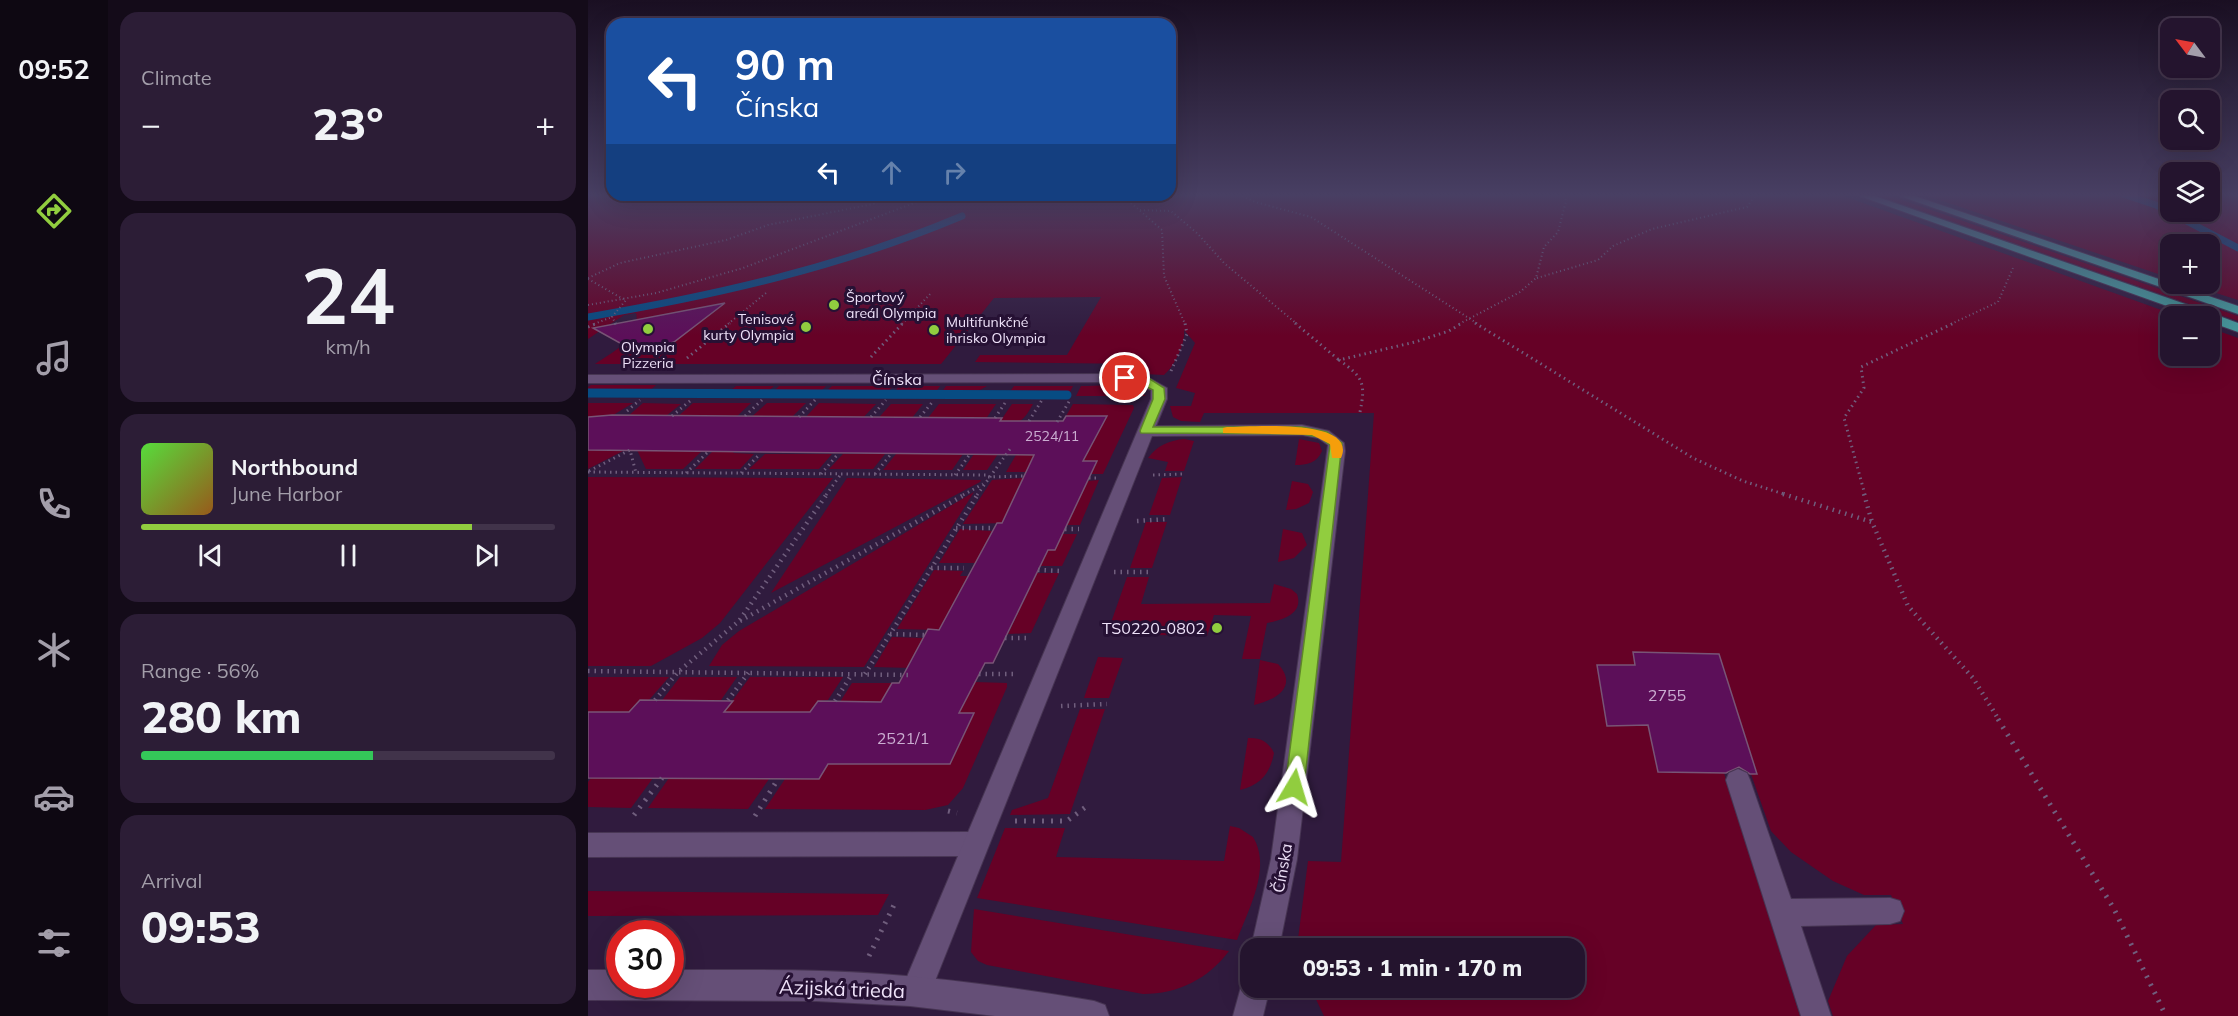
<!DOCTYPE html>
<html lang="en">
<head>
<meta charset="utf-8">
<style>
  body { margin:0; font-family:Mulish,sans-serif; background:#2c1d36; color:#f1f3f6; height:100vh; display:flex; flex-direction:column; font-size:22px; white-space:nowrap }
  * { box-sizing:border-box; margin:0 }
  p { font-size:20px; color:#a39eaa }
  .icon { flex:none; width:33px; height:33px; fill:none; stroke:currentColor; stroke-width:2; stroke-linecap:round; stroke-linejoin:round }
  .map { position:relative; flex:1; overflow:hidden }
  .sheet { display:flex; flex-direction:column; gap:12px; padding:12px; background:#140b19; width:480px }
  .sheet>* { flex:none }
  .banner { position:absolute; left:18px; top:18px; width:570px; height:183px; border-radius:18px; box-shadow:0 6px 24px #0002,0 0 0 2px #41334a; background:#1a4fa0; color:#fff; overflow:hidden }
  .needle { width:39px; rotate:302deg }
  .fabs { position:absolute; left:1572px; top:18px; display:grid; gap:12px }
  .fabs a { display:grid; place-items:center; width:60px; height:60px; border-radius:12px; background:#24142e; box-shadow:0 6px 24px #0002,0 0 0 2px #41334a; font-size:30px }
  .speed { position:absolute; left:18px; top:920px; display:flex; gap:12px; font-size:30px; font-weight:700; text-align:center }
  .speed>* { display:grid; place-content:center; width:78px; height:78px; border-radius:50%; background:#24142e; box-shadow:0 6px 24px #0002,0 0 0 2px #41334a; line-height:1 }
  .speed .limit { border:9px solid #d22; background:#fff; color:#111 }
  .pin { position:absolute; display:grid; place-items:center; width:51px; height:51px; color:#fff; margin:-26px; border:3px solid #fff; border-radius:50%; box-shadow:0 2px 6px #0007 }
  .me { position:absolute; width:66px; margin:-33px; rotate:7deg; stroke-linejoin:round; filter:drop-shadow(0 0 4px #0008) }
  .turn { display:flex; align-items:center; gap:21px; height:126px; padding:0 30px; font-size:27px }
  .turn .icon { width:78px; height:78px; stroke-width:2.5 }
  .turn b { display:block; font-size:42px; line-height:51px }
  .lanes { display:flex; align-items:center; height:57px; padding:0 30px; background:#0003; justify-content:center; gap:30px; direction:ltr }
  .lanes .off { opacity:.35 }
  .big { font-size:45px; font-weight:800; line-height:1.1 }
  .sheet .widget { flex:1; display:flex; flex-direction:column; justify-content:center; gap:9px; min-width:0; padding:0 21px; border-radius:18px; background:#2c1d36 }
  .sheet .dial { align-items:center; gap:0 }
  .dial b { font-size:78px; line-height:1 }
  .song { display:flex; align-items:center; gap:18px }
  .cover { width:72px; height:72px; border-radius:9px; background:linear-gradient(135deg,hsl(110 70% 55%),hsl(30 70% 35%)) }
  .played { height:6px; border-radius:3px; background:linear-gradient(90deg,#91cd3f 80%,#41334a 80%) }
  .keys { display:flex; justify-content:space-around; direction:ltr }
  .heat { display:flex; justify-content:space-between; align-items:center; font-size:33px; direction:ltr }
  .charge { height:9px; border-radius:4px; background:linear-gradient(90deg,#34c759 56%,#41334a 0) }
  .trip { position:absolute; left:652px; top:938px; width:345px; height:60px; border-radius:18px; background:#24142e; box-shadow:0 6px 24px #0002,0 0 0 2px #41334a; font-weight:800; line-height:60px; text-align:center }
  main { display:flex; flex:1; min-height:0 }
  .tabs { display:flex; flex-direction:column; width:108px; justify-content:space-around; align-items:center; background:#0e0812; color:#a39eaa }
  .tabs .icon { width:42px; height:42px }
  .tabs .current { color:#91cd3f }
  .tabs b { font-size:27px; color:#f1f3f6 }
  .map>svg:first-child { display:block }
  .green { fill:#660126 }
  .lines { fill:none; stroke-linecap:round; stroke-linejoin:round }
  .stream-far1 { stroke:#074c83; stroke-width:7 }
  .stream { stroke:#074c83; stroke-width:9 }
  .building { fill:#5c0f59; stroke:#785475; stroke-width:1.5 }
  .service-casing { stroke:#473553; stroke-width:2 }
  .minor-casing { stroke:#473553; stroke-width:2 }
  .tertiary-casing { stroke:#473553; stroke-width:2 }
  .trunk-casing { stroke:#473553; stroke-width:2 }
  .path-far3 { stroke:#705e7d; stroke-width:2; stroke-dasharray:1 3; stroke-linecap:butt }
  .path-far2 { stroke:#705e7d; stroke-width:3; stroke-dasharray:1.5 4; stroke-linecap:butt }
  .path-far1 { stroke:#705e7d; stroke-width:4.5; stroke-dasharray:1.5 5; stroke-linecap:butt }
  .path { stroke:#705e7d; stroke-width:5; stroke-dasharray:2 7; stroke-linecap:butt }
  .service { fill:#654f77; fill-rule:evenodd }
  .minor { fill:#654f77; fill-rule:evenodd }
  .tertiary { fill:#654f77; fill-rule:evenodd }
  .trunk { fill:#469b9e; fill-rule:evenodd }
  .route { fill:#91cd3f; stroke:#5e8529; stroke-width:1.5 }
  .slow { fill:#f59e0b }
  .poi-dot { fill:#91cd3f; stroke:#261134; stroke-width:2 }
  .labels { text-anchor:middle; stroke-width:6; stroke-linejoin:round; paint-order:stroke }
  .far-poi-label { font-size:14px; fill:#efe2f9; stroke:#261134; text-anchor:start }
  .number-label { font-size:14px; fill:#caadd1 }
  .street-label { font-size:16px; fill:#efe2f9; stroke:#261134 }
  .poi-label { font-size:16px; fill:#efe2f9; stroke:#261134; text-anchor:end }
  .near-number-label { font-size:16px; fill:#caadd1 }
  .near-street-label { font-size:20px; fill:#efe2f9; stroke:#261134 }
</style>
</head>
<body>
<main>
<nav class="tabs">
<b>09:52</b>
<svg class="icon current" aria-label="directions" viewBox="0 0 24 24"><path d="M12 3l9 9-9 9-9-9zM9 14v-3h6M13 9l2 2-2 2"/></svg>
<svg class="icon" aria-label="music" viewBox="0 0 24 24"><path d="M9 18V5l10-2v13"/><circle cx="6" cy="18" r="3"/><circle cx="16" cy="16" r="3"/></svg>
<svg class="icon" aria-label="phone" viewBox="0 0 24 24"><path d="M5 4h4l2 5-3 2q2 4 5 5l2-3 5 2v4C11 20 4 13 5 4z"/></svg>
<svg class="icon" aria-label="climate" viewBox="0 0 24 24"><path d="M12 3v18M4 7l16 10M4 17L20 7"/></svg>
<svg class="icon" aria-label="car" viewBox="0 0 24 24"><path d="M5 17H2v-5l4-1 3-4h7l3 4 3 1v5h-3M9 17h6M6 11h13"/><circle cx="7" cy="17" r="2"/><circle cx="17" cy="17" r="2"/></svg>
<svg class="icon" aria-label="filters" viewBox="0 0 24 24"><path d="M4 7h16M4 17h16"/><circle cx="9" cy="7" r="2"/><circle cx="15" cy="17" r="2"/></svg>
</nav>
<section class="sheet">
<div class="widget"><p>Climate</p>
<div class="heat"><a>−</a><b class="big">23°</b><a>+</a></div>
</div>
<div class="widget dial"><b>24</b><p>km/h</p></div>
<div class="widget">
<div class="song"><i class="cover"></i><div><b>Northbound</b><p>June Harbor</p></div></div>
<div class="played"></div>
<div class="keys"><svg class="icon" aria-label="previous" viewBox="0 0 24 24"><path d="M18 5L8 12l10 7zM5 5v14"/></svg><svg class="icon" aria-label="pause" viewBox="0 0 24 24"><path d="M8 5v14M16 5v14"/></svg><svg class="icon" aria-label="next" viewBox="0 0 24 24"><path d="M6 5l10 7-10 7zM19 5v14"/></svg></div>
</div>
<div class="widget"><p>Range · 56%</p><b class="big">280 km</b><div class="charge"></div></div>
<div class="widget"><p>Arrival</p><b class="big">09:53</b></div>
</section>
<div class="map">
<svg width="1650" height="1016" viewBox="0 0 1650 1016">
  <rect width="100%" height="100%" fill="#301b3e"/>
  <g class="green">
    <path d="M0,194H1250L1590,316H1582V356H1622V328L1650,338V1016H1245L1240,1001L1259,956L1288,925L1315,924L1303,895H1276L1245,881L1203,852L1183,831L1163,774L1169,773L1131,654L1045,652L1047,665H1009L1019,726L1060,725L1070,772L1136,773L1212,1016H736L722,987H987V948L709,947L720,861L753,862L786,413H616L612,422L593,421L585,417L582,406H603L607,393L588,388L607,343L596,330C598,343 586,367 576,375L556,374L554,364L387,362L392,355H479L513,297L406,298L353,364H7C24,352 54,338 48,313L36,315L0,339Z"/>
    <polygon points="1285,194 1297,194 1650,316 1650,321"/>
    <polygon points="1334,194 1582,194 1582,212 1622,212 1622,194 1650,194 1650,300 1600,284 1622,284 1622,244 1582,244 1582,278"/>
    <polygon points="3,385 68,385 57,395 0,394 0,387"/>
    <polygon points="148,386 186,386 176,395 138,395"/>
    <polygon points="191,386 238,386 229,395 182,395"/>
    <polygon points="244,386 305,386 297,395 234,395"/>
    <polygon points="311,386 352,386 345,396 304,395"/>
    <polygon points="358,386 399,386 381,396 351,396"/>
    <polygon points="426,386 485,386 480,396 419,396"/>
    <path d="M493,386C513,386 542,381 558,396H488Z"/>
    <polygon points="0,403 45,403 22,417 0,417"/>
    <polygon points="55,403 93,404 78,416 39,417"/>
    <polygon points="105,403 163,403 145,420 86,420"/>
    <polygon points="179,403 218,403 204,417 160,420"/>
    <polygon points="231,403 288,404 270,423 212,423"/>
    <polygon points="303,404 335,404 320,423 286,423"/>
    <polygon points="351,404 408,404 395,423 336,423"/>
    <path d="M424,404H445C434,423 432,424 411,423Z"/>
    <polygon points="485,404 545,405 546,408 515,474 503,474 509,461 495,461 519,416 478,416"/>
    <path d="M596,439L606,441L596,471H577L580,462L560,458C570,445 580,441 596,439Z"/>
    <path d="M711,439L731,443L734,451C729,463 719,465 707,465Z"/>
    <polygon points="0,447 37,450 0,469"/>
    <polygon points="49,450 115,450 95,469 58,469"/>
    <polygon points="126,450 147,451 145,453 166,454 152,469 107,469"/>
    <polygon points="177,454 244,454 231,469 161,469"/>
    <polygon points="255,454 297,454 285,469 241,469"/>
    <polygon points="308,454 375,454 364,470 295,470"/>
    <polygon points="386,454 410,454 399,470 375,470"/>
    <polygon points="457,454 446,472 418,472 428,455"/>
    <polygon points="0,477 245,478 132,623 114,638 63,666 0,666"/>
    <polygon points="594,477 582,515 561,515 574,478"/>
    <polygon points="259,478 393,480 392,482 183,593"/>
    <polygon points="435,478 418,523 375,524 404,480"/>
    <polygon points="511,480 492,525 479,525 500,481"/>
    <polygon points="704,481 720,484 725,492 721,503 708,509 698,510"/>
    <polygon points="386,492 276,667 121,666 134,645 151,631"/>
    <polygon points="558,522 579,522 564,568 542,568"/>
    <polygon points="372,529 404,531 388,563 351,563"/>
    <polygon points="695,529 714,533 719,545 706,558 690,562"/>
    <polygon points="475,534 489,534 474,566 452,566 460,550"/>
    <polygon points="346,570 375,571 372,576 381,576 351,630 309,629"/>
    <polygon points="449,573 471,573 443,633 420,634"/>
    <path d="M539,577H561L553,604L682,603L686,584L703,589L709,594C716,614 694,620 679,623L672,659H654L663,616L626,615L619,636L519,634Z"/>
    <polygon points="304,637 336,638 324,668 286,667"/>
    <polygon points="510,657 535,658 521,698 496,698"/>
    <path d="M672,660L690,664C711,687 687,700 666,705Z"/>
    <polygon points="0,677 81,677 61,700 52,700 41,712 0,712"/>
    <polygon points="92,677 149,677 133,700 122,700 113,712 65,712"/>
    <polygon points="162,677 255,677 240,700 230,701 222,712 136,712"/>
    <polygon points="387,682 419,683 419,687 375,788 360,805 337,810 177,809 197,779 231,779 240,764 362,764 385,713 367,713"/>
    <polygon points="264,683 304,683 287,712 245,713"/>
    <polygon points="492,709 517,709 482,814 422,815 424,810 460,798"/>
    <path d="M660,738C672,737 681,742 686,753C682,774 672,785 652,790Z"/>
    <polygon points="3,778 65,778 43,808 0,807 0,782"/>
    <polygon points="81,778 181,779 160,809 60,808"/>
    <path d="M642,826L651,828L665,837C684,868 660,910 649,940L389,898L417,828H477L468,857L636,861Z"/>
    <polygon points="0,891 301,894 290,915 0,916"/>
    <path d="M386,909L641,951C620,979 590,994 555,994L399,965L390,961L383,952Z"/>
  </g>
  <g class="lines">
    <g class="stream-far1">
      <polyline points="1535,194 1568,205 1650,248"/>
      <path d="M0,317C129,295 253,267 374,216"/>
    </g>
    <polyline class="stream" points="0,393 479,395"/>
  </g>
  <g class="building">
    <polygon points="137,303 86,342 54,351 48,352 5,328"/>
    <polygon points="24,415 414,418 412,421 475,421 478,416 519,416 495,461 509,461 467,550 460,550 405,663 397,663 371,713 386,713 362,764 240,764 231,779 0,778 0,712 41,712 52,700 145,701 136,712 222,712 230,701 293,702 304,683 311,683 340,629 351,630 409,523 414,523 446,455 0,450 0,417"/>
    <polygon points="1045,652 1131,654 1169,774 1162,774 1151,767 1138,773 1070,772 1060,725 1019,726 1009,665 1047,665"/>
  </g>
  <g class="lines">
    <g class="service-casing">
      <g id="service">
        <polygon points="1150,769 1159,773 1162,780 1203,899 1302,898 1312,901 1316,911 1312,921 1302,924 1213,926 1243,1016 1213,1016 1138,780 1141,773"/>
        <polygon points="387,832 396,836 400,844 396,852 387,856 0,857 0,833"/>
      </g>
    </g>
    <g class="minor-casing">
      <g id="minor">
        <polygon points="537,374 563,379 579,388 579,399 568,426 714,425 741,431 756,443 757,451 709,859 691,948 663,948 683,859 740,445 730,438 714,435 564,436 343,991 339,1002 328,1006 317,1002 313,991 563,399 563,390 537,382 0,383 0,375"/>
        <polygon points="663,974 663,987 682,987 675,1016 645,1016 656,976"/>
      </g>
    </g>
    <g class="tertiary-casing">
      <path id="tertiary" d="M0,970H32V984H82V970C153,970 223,969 293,974C364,979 435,989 506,1001L517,1005L521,1016H407L322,1006L228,1001L0,1000Z"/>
    </g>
    <g class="trunk-casing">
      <g id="trunk">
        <polygon points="1266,194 1281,194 1623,313 1650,323 1650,332 1622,322 1622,316 1607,316"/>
        <polygon points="1306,194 1321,194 1650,306 1650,314"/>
      </g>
    </g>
    <g class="path-far3">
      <polyline points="651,194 667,202 723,217 890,324"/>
      <polyline points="1640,194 1650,197"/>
      <polyline points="534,195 574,230 576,276 597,324"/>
      <polyline points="552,210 583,211 610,234 636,263 709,324"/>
      <polyline points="0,278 32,263 138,240 180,225 285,204 307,195"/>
      <polyline points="949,278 1010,260 1025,246 1064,229 1159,207 1168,194"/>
      <polyline points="0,279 37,300"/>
      <polyline points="0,305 68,293 155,268 347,195"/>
      <polyline points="6,324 24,317"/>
      <polyline points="28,324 24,317 38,300"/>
      <polyline points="140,324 178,293"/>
      <polyline points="314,324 344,292"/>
      <polyline points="871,324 932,292 948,278 956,247 970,232 978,201 976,194"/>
      <polyline points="1363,324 1410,302 1425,268"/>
    </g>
    <g class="path-far2">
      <polyline points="27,323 28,325"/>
      <polyline points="707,323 751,360"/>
      <polyline points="887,323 1105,458 1155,481 1199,495"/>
      <polyline points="0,327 10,323"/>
      <polyline points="283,357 315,323"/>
      <polyline points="99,358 142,323"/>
      <polyline points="583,371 599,334 597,323"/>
      <polyline points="39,411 52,400"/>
      <path d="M772,412C778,383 775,377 751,360L827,342L861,331L874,323"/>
      <polyline points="84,416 102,401"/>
      <polyline points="157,416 174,400"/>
      <polyline points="211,417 227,400"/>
      <polyline points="283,417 298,400"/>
      <polyline points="332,417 346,400"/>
      <polyline points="407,418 419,400"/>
      <polyline points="441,421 454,400"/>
      <polyline points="469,422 482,400"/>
      <polyline points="1,471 42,450 48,473"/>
      <polyline points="0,472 401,475"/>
      <polyline points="98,473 121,451"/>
      <polyline points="153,473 172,454"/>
      <polyline points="233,474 250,454"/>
      <polyline points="287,474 303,454"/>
      <polyline points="367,475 382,454"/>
      <polyline points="565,475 595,474"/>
      <polyline points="400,477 436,476"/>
      <polyline points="501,478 512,478"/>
      <polyline points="238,495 253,474"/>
      <polyline points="375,495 395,484"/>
      <polyline points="389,495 422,449"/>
      <polyline points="1277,495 1256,418 1276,388 1273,367 1366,323"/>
    </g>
    <g class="path-far1">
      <polyline points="1195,494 1284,522 1320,606 1385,678 1411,720"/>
      <polyline points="1276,494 1284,522"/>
      <polyline points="549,521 581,519"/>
      <polyline points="368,528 406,528"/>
      <polyline points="477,529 491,529"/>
      <polyline points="343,568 376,568"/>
      <polyline points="450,570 473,571"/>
      <polyline points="526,572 563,572"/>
      <polyline points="152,621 378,494"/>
      <polyline points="302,634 337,635"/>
      <polyline points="417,638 443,638"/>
      <polyline points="0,671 320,675"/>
      <polyline points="277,674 390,494"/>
      <polyline points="391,674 429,674"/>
      <polyline points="67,700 90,672 151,621 239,494"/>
      <polyline points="140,700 161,672"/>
      <polyline points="247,701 264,674"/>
      <polyline points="473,706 519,704"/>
    </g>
    <g class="path">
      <polyline points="1410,719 1526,909 1578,1016"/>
      <polyline points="360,811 369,813"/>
      <polyline points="46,815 74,778"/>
      <polyline points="167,816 190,779"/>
      <polyline points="427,821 479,821 499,806"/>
      <polyline points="281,956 307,903"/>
    </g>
    <use href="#service" class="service"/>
    <use href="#minor" class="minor"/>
    <use href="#tertiary" class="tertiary"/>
    <use href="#trunk" class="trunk"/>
  </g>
  <linearGradient id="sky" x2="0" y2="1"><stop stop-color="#1a0f22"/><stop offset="0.58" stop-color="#483f63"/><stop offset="1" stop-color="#483f63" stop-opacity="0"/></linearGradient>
  <rect width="1650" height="336" fill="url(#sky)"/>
  <polygon class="route" points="537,374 562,379 576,388 577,399 565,427 714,427 739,432 754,443 716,787 713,793 706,795 700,793 697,787 742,445 731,437 714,434 553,433 552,431 565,399 565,390 555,385 533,380 533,375"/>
  <path class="slow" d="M639,427C660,427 771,417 753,458H744L742,444L724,435L635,433V428Z"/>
  <g class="poi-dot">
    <circle cx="246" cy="305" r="6"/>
    <circle cx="218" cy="327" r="6"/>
    <circle cx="60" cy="329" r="6"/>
    <circle cx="346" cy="330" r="6"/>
    <circle cx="629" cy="628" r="6"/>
  </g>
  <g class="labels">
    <g class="far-poi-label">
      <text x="258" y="302">Športový<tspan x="258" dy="16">areál Olympia</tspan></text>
      <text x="206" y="324" text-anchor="end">Tenisové<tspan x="206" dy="16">kurty Olympia</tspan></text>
      <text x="358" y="327">Multifunkčné<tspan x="358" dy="16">ihrisko Olympia</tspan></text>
      <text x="60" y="352" text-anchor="middle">Olympia<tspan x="60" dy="16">Pizzeria</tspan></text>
    </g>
    <g class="number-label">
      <text x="464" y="441">2524/11</text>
    </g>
    <g class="street-label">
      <text x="309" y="385">Čínska</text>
      <text transform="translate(694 868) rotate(-80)" y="6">Čínska</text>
    </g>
    <g class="poi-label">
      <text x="617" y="634">TS0220-0802</text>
    </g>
    <g class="near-number-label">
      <text x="1079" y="701">2755</text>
      <text x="315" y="744">2521/1</text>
    </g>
    <g class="near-street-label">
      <text transform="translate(254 989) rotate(2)" y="7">Ázijská trieda</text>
    </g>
  </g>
</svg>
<div class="fabs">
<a><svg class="needle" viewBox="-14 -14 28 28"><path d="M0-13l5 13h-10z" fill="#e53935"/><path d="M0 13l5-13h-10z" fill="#a39eaa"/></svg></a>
<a><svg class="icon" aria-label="search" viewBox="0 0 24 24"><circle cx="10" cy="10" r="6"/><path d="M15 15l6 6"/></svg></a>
<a><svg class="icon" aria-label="layers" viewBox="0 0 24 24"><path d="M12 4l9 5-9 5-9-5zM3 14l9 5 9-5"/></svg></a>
<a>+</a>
<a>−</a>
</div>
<div class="speed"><div class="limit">30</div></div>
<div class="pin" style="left:537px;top:378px;background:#d93025"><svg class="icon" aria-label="arrive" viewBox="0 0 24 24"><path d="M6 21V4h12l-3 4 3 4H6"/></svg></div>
<svg class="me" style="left:706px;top:787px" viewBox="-20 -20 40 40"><path d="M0-17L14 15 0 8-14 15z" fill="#91cd3f" stroke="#fff" stroke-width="4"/></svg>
<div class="trip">09:53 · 1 min · 170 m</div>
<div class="banner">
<div class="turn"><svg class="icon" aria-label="left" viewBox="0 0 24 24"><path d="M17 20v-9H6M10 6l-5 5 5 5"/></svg><div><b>90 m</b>Čínska</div></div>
<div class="lanes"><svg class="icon" aria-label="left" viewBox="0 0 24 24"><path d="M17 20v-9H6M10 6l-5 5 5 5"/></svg><svg class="icon off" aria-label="ahead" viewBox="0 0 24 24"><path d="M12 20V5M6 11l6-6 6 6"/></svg><svg class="icon off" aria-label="right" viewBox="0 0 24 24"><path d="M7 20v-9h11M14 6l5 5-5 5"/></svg></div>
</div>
</div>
</main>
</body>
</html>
